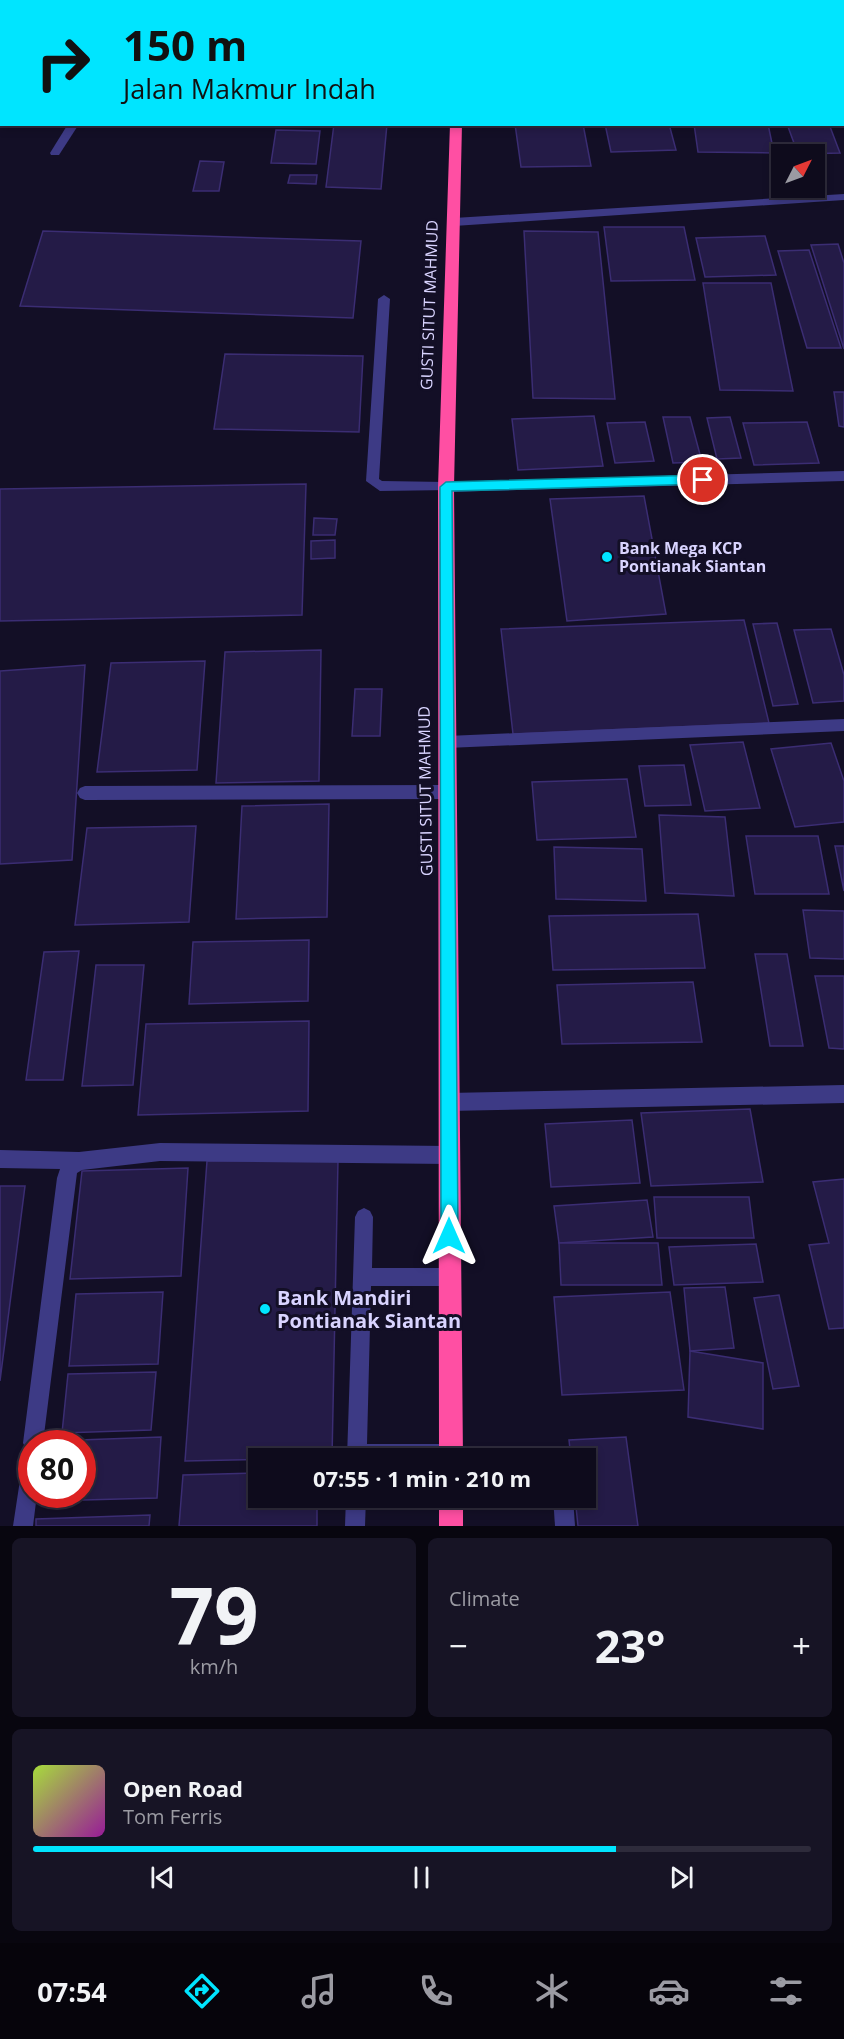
<!DOCTYPE html>
<html lang="en">
<head>
<meta charset="utf-8">
<style>
  body { margin:0; font-family:"Open Sans",sans-serif; background:#171425; color:#f1f3f6; height:100vh; display:flex; flex-direction:column; font-size:22px; white-space:nowrap }
  * { box-sizing:border-box; margin:0 }
  p { font-size:20px; color:#9b9ba3 }
  .icon { flex:none; width:33px; height:33px; fill:none; stroke:currentColor; stroke-width:2; stroke-linecap:round; stroke-linejoin:round }
  .map { position:relative; height:1526px; overflow:hidden }
  .drawer { display:flex; flex-direction:column; gap:12px; padding:12px; background:#08060f; flex:1 }
  .drawer>* { flex:none }
  .guide { position:absolute; left:0px; top:0px; width:844px; height:126px; box-shadow:0 3px 9px #0003,0 0 0 2px #2e2b3b; background:#00e5ff; color:#111; overflow:hidden }
  .needle { width:39px; rotate:48deg }
  .tools { position:absolute; left:771px; top:144px; display:grid; gap:12px }
  .tools a { display:grid; place-items:center; width:54px; height:54px; border-radius:0px; background:#0e0b1c; box-shadow:0 3px 9px #0003,0 0 0 2px #2e2b3b; font-size:30px }
  .speed { position:absolute; left:18px; top:1430px; display:flex; gap:12px; font-size:30px; font-weight:700; text-align:center }
  .speed>* { display:grid; place-content:center; width:78px; height:78px; border-radius:50%; background:#0e0b1c; box-shadow:0 3px 9px #0003,0 0 0 2px #2e2b3b; line-height:1 }
  .speed .limit { border:9px solid #d22; background:#fff; color:#111 }
  .pin { position:absolute; display:grid; place-items:center; width:51px; height:51px; color:#fff; margin:-26px; border:3px solid #fff; border-radius:50%; box-shadow:0 2px 6px #0007 }
  .me { position:absolute; width:66px; margin:-33px; rotate:0deg; stroke-linejoin:round; filter:drop-shadow(0 0 4px #0008) }
  .turn { display:flex; align-items:center; gap:21px; height:126px; padding:0 24px; font-size:27px }
  .turn .icon { width:78px; height:78px; stroke-width:2.5 }
  .turn b { display:block; font-size:42px; line-height:51px }
  .big { font-size:45px; font-weight:700; line-height:1.1 }
  .drawer .card { flex:1; display:flex; flex-direction:column; justify-content:center; gap:9px; min-width:0; padding:0 21px; border-radius:9px; background:#171425 }
  .drawer .dial { align-items:center; gap:0 }
  .dial b { font-size:78px; line-height:1 }
  .song { display:flex; align-items:center; gap:18px }
  .cover { width:72px; height:72px; border-radius:9px; background:linear-gradient(135deg,hsl(80 70% 55%),hsl(300 70% 35%)) }
  .played { height:6px; border-radius:3px; background:linear-gradient(90deg,#00e5ff 75%,#2e2b3b 75%) }
  .keys { display:flex; justify-content:space-around; direction:ltr }
  .heat { display:flex; justify-content:space-between; align-items:center; font-size:33px; direction:ltr }
  .drawer .tiles { flex:1; display:grid; gap:12px; grid-template-columns:1fr 1fr }
  .card:last-child { grid-column:span 2 }
  .trip { position:absolute; left:248px; top:1448px; width:348px; height:60px; border-radius:0px; background:#0e0b1c; box-shadow:0 3px 9px #0003,0 0 0 2px #2e2b3b; font-weight:700; line-height:60px; text-align:center }
  .dock { display:flex; height:96px; justify-content:space-around; align-items:center; background:#06040b; color:#9b9ba3 }
  .dock .icon { width:42px; height:42px }
  .dock .active { color:#00e5ff }
  .dock b { font-size:27px; color:#f1f3f6 }
  .map>svg:first-child { display:block }
  .water { fill:#0a1f44 }
  .building { fill:#241b47; stroke:#3b2d73; stroke-width:1.5 }
  .lines { fill:none; stroke-linecap:round; stroke-linejoin:round }
  .lane { fill:#3d3a85; fill-rule:evenodd }
  .street { fill:#3d3a85; fill-rule:evenodd }
  .highway { fill:#ff4fa3; fill-rule:evenodd }
  .route { fill:#00e5ff; stroke:#0095a6; stroke-width:1.5 }
  .poi-dot { fill:#00e5ff; stroke:#130f26; stroke-width:2 }
  .labels { text-anchor:middle; stroke-width:6; stroke-linejoin:round; paint-order:stroke }
  .street-label { font-size:16px; fill:#d9d4ff; stroke:#130f26 }
  .poi-label { font-size:16px; font-weight:bold; fill:#d9d4ff; stroke:#130f26; text-anchor:start }
  .near-poi-label { font-size:20px; font-weight:bold; fill:#d9d4ff; stroke:#130f26; text-anchor:start }
</style>
</head>
<body>
<div class="map">
<svg width="844" height="1526" viewBox="0 0 844 1526">
  <rect width="100%" height="100%" fill="#130f26"/>
  <polygon class="water" points="0,0 150,0 150,1 2,2 0,115"/>
  <g class="building">
    <polygon points="334,124 387,124 381,189 326,187"/>
    <polygon points="515,124 583,124 591,166 521,167"/>
    <polygon points="605,124 669,124 676,150 611,152"/>
    <polygon points="694,124 768,124 774,153 698,152"/>
    <polygon points="787,124 829,124 840,153 798,154"/>
    <polygon points="276,130 320,131 316,164 271,163"/>
    <polygon points="200,161 224,162 219,191 193,191"/>
    <polygon points="290,175 317,175 316,184 288,183"/>
    <polygon points="604,227 684,227 695,280 611,281"/>
    <polygon points="43,231 361,241 353,318 20,306"/>
    <polygon points="524,231 598,232 615,399 533,398"/>
    <polygon points="765,236 776,275 705,277 696,238"/>
    <polygon points="838,244 844,263 844,349 811,245"/>
    <polygon points="809,250 841,348 807,348 778,251"/>
    <polygon points="703,283 771,283 793,391 720,390"/>
    <polygon points="225,354 363,356 359,432 214,429"/>
    <polygon points="834,392 844,392 844,427 839,426"/>
    <polygon points="594,416 603,466 518,470 512,419"/>
    <polygon points="663,417 690,417 702,462 673,463"/>
    <polygon points="730,417 741,458 717,459 707,418"/>
    <polygon points="645,422 654,461 615,463 607,423"/>
    <polygon points="807,422 819,463 754,465 743,423"/>
    <polygon points="306,484 302,615 0,621 0,489"/>
    <polygon points="644,496 666,614 567,621 550,499"/>
    <polygon points="314,518 337,519 335,535 313,535"/>
    <polygon points="335,540 335,558 311,559 311,541"/>
    <polygon points="744,620 769,723 513,734 501,629"/>
    <polygon points="777,623 798,704 773,706 753,624"/>
    <polygon points="831,629 844,675 844,701 813,703 794,630"/>
    <polygon points="321,650 319,781 216,783 225,652"/>
    <polygon points="205,661 197,770 97,772 111,663"/>
    <polygon points="85,665 72,860 0,864 0,671"/>
    <polygon points="355,689 382,689 380,736 352,736"/>
    <polygon points="743,742 760,808 705,811 690,745"/>
    <polygon points="831,743 844,781 844,822 795,827 771,749"/>
    <polygon points="684,765 691,805 645,806 639,766"/>
    <polygon points="627,779 636,837 537,840 532,782"/>
    <polygon points="329,804 327,917 236,919 242,806"/>
    <polygon points="659,815 725,817 734,896 665,893"/>
    <polygon points="196,826 189,922 75,925 87,828"/>
    <polygon points="746,836 818,836 829,894 755,894"/>
    <polygon points="835,846 844,846 844,891"/>
    <polygon points="554,847 642,849 646,901 556,899"/>
    <polygon points="803,910 844,911 844,959 810,958"/>
    <polygon points="698,914 705,968 553,970 549,916"/>
    <polygon points="309,940 308,1001 189,1004 193,942"/>
    <polygon points="79,951 63,1080 26,1080 44,952"/>
    <polygon points="755,954 787,954 803,1046 770,1046"/>
    <polygon points="96,965 144,965 133,1085 82,1086"/>
    <polygon points="815,976 844,976 844,1049 829,1048"/>
    <polygon points="693,982 702,1042 562,1044 557,985"/>
    <polygon points="309,1021 308,1111 138,1115 146,1024"/>
    <polygon points="750,1109 763,1182 651,1186 641,1113"/>
    <polygon points="632,1120 640,1183 551,1187 545,1124"/>
    <polygon points="338,1160 332,1458 185,1461 207,1161"/>
    <polygon points="188,1168 181,1276 70,1279 82,1171"/>
    <polygon points="844,1179 844,1328 829,1329 809,1245 829,1243 813,1182"/>
    <polygon points="0,1186 25,1186 0,1381"/>
    <polygon points="654,1197 749,1197 754,1238 657,1238"/>
    <polygon points="647,1200 653,1237 559,1243 554,1206"/>
    <polygon points="559,1243 658,1243 662,1285 561,1285"/>
    <polygon points="756,1244 763,1282 674,1285 669,1247"/>
    <polygon points="725,1287 734,1348 690,1351 684,1288"/>
    <polygon points="163,1292 158,1364 69,1366 76,1294"/>
    <polygon points="670,1292 684,1390 562,1395 554,1297"/>
    <polygon points="779,1295 799,1386 773,1389 754,1298"/>
    <polygon points="690,1351 763,1363 763,1429 688,1417"/>
    <polygon points="156,1372 151,1430 62,1433 68,1374"/>
    <polygon points="161,1437 157,1498 46,1501 46,1494 82,1494 82,1443 52,1443 52,1441"/>
    <polygon points="626,1437 638,1526 578,1526 575,1497 585,1497 585,1458 571,1458 569,1440"/>
    <polygon points="258,1473 258,1497 317,1497 317,1526 179,1526 183,1475"/>
    <polygon points="150,1515 149,1526 36,1526 36,1519"/>
  </g>
  <g class="lines">
    <g class="lane">
      <polygon points="68,124 79,124 59,155 51,155 50,153"/>
      <polygon points="384,295 390,299 379,479 382,481 446,482 452,487 451,490 380,491 366,481 378,299"/>
      <polygon points="448,785 453,787 456,792 453,797 448,799 85,800 80,798 77,793 80,788 85,786"/>
      <polygon points="160,1143 449,1146 455,1149 458,1155 455,1161 449,1164 160,1161 82,1170 77,1173 43,1443 32,1443 32,1494 37,1494 33,1526 13,1526 25,1447 23,1443 57,1178 60,1169 0,1168 0,1150 79,1152"/>
      <polygon points="364,1208 370,1211 373,1217 372,1268 449,1268 456,1270 458,1277 456,1284 449,1286 371,1286 367,1444 451,1444 458,1447 461,1454 459,1458 347,1458 355,1217 358,1211"/>
      <polygon points="346,1497 366,1497 365,1526 345,1526"/>
      <polygon points="553,1497 573,1497 575,1526 555,1526"/>
    </g>
    <g class="street">
      <polygon points="581,0 619,0 620,2 582,2"/>
      <rect x="843" y="17" width="1" height="6"/>
      <polygon points="844,194 844,200 454,226 448,222 454,218"/>
      <polygon points="844,471 844,481 446,492 440,487 446,482"/>
      <polygon points="844,719 844,731 447,748 442,746 440,742 442,738 447,736"/>
      <polygon points="844,1085 844,1103 448,1111 442,1108 439,1102 442,1096 448,1093"/>
    </g>
    <g class="highway">
      <rect x="452" y="0" width="12" height="2"/>
      <polygon points="450,124 462,124 454,487 463,1458 439,1458 438,487"/>
      <rect x="439" y="1497" width="24" height="29"/>
    </g>
  </g>
  <polygon class="route" points="703,475 709,480 703,484 452,491 458,1236 455,1242 449,1245 443,1242 441,1236 440,487 446,482"/>
  <g class="poi-dot">
    <circle cx="607" cy="557" r="6"/>
    <circle cx="265" cy="1309" r="6"/>
  </g>
  <g class="labels">
    <g class="street-label">
      <text transform="translate(429 305) rotate(-88)" y="6">GUSTI SITUT MAHMUD</text>
      <text transform="translate(425 791) rotate(-91)" y="6">GUSTI SITUT MAHMUD</text>
    </g>
    <g class="poi-label">
      <text x="619" y="554">Bank Mega KCP<tspan x="619" dy="18">Pontianak Siantan</tspan></text>
    </g>
    <g class="near-poi-label">
      <text x="277" y="1305">Bank Mandiri<tspan x="277" dy="23">Pontianak Siantan</tspan></text>
    </g>
  </g>
</svg>
<div class="tools">
<a><svg class="needle" viewBox="-14 -14 28 28"><path d="M0-13l5 13h-10z" fill="#e53935"/><path d="M0 13l5-13h-10z" fill="#9b9ba3"/></svg></a>
</div>
<div class="speed"><div class="limit">80</div></div>
<div class="pin" style="left:703px;top:480px;background:#d93025"><svg class="icon" aria-label="arrive" viewBox="0 0 24 24"><path d="M6 21V4h12l-3 4 3 4H6"/></svg></div>
<svg class="me" style="left:449px;top:1236px" viewBox="-20 -20 40 40"><path d="M0-17L14 15 0 8-14 15z" fill="#00e5ff" stroke="#fff" stroke-width="4"/></svg>
<div class="trip">07:55 · 1 min · 210 m</div>
<div class="guide">
<div class="turn"><svg class="icon" aria-label="right" viewBox="0 0 24 24"><path d="M7 20v-9h11M14 6l5 5-5 5"/></svg><div><b>150 m</b>Jalan Makmur Indah</div></div>
</div>
</div>
<section class="drawer">
<div class="tiles">
<div class="card dial"><b>79</b><p>km/h</p></div>
<div class="card"><p>Climate</p>
<div class="heat"><a>−</a><b class="big">23°</b><a>+</a></div>
</div>
<div class="card">
<div class="song"><i class="cover"></i><div><b>Open Road</b><p>Tom Ferris</p></div></div>
<div class="played"></div>
<div class="keys"><svg class="icon" aria-label="previous" viewBox="0 0 24 24"><path d="M18 5L8 12l10 7zM5 5v14"/></svg><svg class="icon" aria-label="pause" viewBox="0 0 24 24"><path d="M8 5v14M16 5v14"/></svg><svg class="icon" aria-label="next" viewBox="0 0 24 24"><path d="M6 5l10 7-10 7zM19 5v14"/></svg></div>
</div>
</div>
</section>
<nav class="dock">
<b>07:54</b>
<svg class="icon active" aria-label="directions" viewBox="0 0 24 24"><path d="M12 3l9 9-9 9-9-9zM9 14v-3h6M13 9l2 2-2 2"/></svg>
<svg class="icon" aria-label="music" viewBox="0 0 24 24"><path d="M9 18V5l10-2v13"/><circle cx="6" cy="18" r="3"/><circle cx="16" cy="16" r="3"/></svg>
<svg class="icon" aria-label="phone" viewBox="0 0 24 24"><path d="M5 4h4l2 5-3 2q2 4 5 5l2-3 5 2v4C11 20 4 13 5 4z"/></svg>
<svg class="icon" aria-label="climate" viewBox="0 0 24 24"><path d="M12 3v18M4 7l16 10M4 17L20 7"/></svg>
<svg class="icon" aria-label="car" viewBox="0 0 24 24"><path d="M5 17H2v-5l4-1 3-4h7l3 4 3 1v5h-3M9 17h6M6 11h13"/><circle cx="7" cy="17" r="2"/><circle cx="17" cy="17" r="2"/></svg>
<svg class="icon" aria-label="filters" viewBox="0 0 24 24"><path d="M4 7h16M4 17h16"/><circle cx="9" cy="7" r="2"/><circle cx="15" cy="17" r="2"/></svg>
</nav>
</body>
</html>
